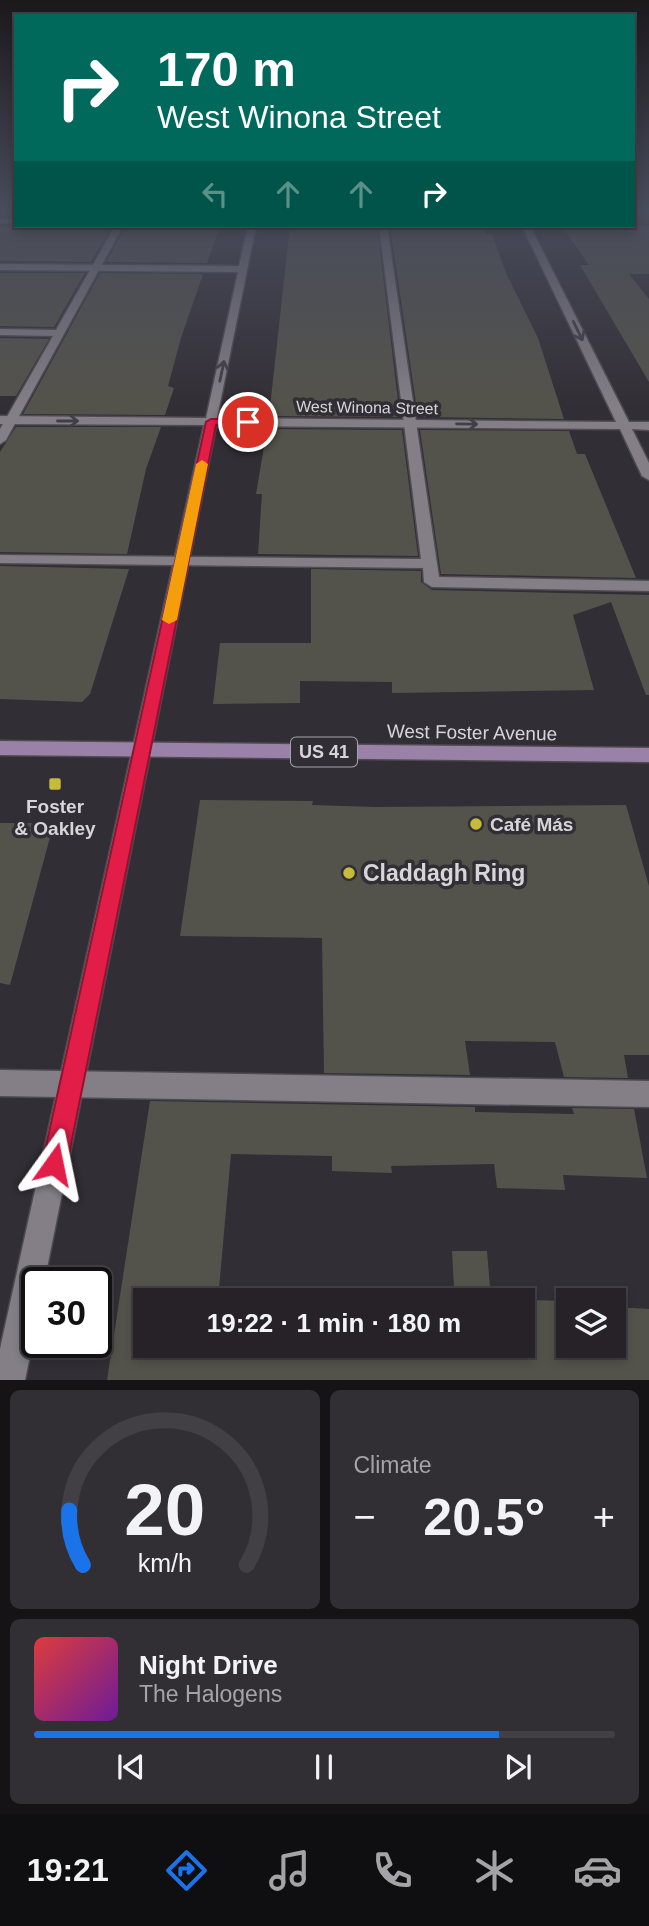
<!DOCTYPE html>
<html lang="en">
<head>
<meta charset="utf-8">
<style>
  body { margin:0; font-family:Arial,sans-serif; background:#322f34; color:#f1f3f6; height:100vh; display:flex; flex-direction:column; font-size:26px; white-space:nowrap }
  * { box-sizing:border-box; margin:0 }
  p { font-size:23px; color:#a4a4a8 }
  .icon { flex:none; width:38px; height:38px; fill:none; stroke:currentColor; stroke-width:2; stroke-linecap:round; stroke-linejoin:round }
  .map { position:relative; height:1380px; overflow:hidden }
  .details { display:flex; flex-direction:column; gap:10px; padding:10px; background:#151316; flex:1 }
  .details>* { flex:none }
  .banner { position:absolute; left:14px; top:14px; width:621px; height:214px; border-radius:0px; box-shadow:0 4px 10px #0003,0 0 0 2px #423f45; background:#00695c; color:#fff; overflow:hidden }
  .tools { position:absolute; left:556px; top:1288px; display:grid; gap:14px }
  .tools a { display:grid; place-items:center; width:70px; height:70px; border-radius:0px; background:#262228; box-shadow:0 4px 10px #0003,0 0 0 2px #423f45; font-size:35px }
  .speed { position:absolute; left:21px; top:1267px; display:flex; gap:14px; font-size:35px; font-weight:700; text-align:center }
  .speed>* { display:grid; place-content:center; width:91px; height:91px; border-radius:50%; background:#262228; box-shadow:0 4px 10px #0003,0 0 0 2px #423f45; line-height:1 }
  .speed .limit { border:4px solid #111; border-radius:10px; background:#fff; color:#111 }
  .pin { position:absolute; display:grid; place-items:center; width:60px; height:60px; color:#fff; margin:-30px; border:4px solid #fff; border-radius:50%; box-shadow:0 2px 7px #0007 }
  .me { position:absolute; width:77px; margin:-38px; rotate:12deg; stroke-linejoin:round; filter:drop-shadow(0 0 5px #0008) }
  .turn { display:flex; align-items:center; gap:24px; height:147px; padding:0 28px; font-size:32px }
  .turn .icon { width:91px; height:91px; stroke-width:2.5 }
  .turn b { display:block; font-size:49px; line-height:60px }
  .lanes { display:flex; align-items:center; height:66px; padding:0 28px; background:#0003; justify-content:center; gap:35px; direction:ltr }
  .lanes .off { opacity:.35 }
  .big { font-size:52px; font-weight:800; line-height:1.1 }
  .details .card { flex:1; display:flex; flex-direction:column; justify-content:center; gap:10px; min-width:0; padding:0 24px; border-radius:10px; background:#322f34 }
  .details .dial { align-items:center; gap:0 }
  .dial svg { height:182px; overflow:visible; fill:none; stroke:#423f45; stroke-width:7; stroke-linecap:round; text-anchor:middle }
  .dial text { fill:#f1f3f6; stroke:none }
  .song { display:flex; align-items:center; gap:21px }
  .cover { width:84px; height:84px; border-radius:10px; background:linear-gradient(135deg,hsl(0 70% 55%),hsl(280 70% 35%)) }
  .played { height:7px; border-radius:4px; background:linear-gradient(90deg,#1a73e8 80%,#423f45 80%) }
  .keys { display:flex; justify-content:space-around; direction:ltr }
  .heat { display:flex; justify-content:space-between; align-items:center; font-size:38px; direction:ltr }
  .details .tiles { flex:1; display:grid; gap:10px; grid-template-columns:1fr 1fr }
  .card:last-child { grid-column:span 2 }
  .trip { position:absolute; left:133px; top:1288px; width:402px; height:70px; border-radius:0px; background:#262228; box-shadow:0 4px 10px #0003,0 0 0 2px #423f45; font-weight:800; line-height:70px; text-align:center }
  .tabs { display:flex; height:112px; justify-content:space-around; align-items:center; background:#0f0e10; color:#a4a4a8 }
  .tabs .icon { width:49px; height:49px }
  .tabs .active { color:#1a73e8 }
  .tabs b { font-size:32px; color:#f1f3f6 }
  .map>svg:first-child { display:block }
  .building { fill:#54534b }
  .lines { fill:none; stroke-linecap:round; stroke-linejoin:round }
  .lane-casing { stroke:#4f4b52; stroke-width:3 }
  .street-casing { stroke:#4f4b52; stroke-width:3 }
  .primary-casing { stroke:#4f4b52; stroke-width:3 }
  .lane { fill:#847f87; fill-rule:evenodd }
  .street { fill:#847f87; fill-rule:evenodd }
  .primary { fill:#9a81a7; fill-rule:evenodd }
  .oneway { stroke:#423e45 }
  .route { fill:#e11d48; stroke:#92132f; stroke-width:2 }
  .slow { fill:#f59e0b }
  .poi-dot { fill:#c7bb3c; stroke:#322e35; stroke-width:2.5 }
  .labels { text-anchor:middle; stroke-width:7; stroke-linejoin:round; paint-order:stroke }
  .far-street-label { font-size:16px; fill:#d8d5d9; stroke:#322e35 }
  .shield { fill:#322e35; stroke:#a6a3a8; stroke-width:2 }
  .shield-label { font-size:18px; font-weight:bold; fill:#d8d5d9 }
  .street-label { font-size:19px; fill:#d8d5d9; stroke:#322e35 }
  .poi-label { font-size:19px; font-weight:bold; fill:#d8d5d9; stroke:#322e35 }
  .near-poi-label { font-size:23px; font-weight:bold; fill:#d8d5d9; stroke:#322e35; text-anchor:start }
</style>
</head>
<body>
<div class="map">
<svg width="649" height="1380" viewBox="0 0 649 1380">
  <rect width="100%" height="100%" fill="#322e35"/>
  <g class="building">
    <polygon points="0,226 112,226 91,262 0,261"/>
    <polygon points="126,226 220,226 207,263 106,262"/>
    <polygon points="290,226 377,226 400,417 269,416"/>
    <polygon points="390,226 483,226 486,234 492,234 506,273 538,338 564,419 418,417"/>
    <polygon points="562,226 649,226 649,274 629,274 649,299 649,382 580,265 589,265"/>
    <polygon points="0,273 85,273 54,327 0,326"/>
    <polygon points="100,273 203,274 181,338 168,386 174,388 165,415 23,414"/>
    <polygon points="0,338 49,339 16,396 0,396"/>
    <polygon points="16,427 161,427 146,469 127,554 0,552 0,452"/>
    <polygon points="267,429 402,430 418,556 258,554 262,494 256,494"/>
    <polygon points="420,430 569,431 577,454 585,454 636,578 441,574"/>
    <polygon points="0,566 129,569 90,694 82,702 0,699"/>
    <polygon points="311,569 421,571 421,582 432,590 649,595 649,695 646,695 611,602 573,615 594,690 392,693 392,682 300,681 300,703 213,704 220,643 311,643"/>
    <polygon points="200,800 313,801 312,805 375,807 626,805 649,886 649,1055 624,1055 628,1078 564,1077 555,1042 465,1041 470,1075 324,1073 322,938 180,936"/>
    <polygon points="0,823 39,823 36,831 52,830 10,985 0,983"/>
    <polygon points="150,1101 475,1107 475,1112 574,1114 572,1108 634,1109 647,1178 563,1175 565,1190 497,1188 494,1164 391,1166 392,1173 332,1171 332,1156 231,1154 218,1300 145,1300 145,1346 523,1346 523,1300 425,1300 425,1286 454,1287 452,1251 487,1251 491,1299 569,1301 569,1346 614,1346 614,1307 649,1309 649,1380 107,1380"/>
  </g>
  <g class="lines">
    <g class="lane-casing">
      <g id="lane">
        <rect x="0" y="219" width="16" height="4"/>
        <polygon points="115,226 123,226 6,440 0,444 0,429 53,336 0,335 0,329 56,330"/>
        <polygon points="379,226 387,226 439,577 649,581 649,591 432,587 424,582 423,568 0,563 0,555 421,559"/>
        <polygon points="0,1070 649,1081 649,1107 0,1096"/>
      </g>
    </g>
    <g class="street-casing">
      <polygon id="street" points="248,226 256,226 217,418 616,422 522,226 530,226 629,422 649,422 649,430 632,429 649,463 649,480 642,476 620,429 216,426 44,1283 37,1283 37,1321 25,1380 0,1380 0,1349 204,425 0,424 0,416 206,418 238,272 0,270 0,264 239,266"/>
    </g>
    <g class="primary-casing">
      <polygon id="primary" points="0,741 649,748 649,762 0,755"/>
    </g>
    <use href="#lane" class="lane"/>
    <use href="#street" class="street"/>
    <use href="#primary" class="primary"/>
  </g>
  <defs><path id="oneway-shaft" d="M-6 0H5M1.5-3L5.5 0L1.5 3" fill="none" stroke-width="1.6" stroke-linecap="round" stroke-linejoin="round" transform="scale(1.75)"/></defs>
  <g class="oneway">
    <use href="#oneway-shaft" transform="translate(578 331) rotate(64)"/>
    <use href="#oneway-shaft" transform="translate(222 371) rotate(-78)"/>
    <use href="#oneway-shaft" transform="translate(68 421)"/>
    <use href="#oneway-shaft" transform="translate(467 424) rotate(1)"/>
  </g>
  <linearGradient id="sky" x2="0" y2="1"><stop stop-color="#1c191d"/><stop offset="0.52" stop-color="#494c5c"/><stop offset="1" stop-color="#494c5c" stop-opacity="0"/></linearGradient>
  <rect width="649" height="406" fill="url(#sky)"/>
  <polygon class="route" points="248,419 252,420 252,424 216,425 67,1164 63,1173 54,1177 46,1173 42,1164 206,422 211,419"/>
  <polygon class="slow" points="202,460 208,464 177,620 169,624 162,620 196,464"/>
  <g class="poi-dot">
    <rect x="48" y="777" width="14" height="14" rx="3.5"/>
    <circle cx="476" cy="824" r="7"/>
    <circle cx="349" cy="873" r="7"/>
  </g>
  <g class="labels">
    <g class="far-street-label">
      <text transform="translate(367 407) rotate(1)" y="6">West Winona Street</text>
    </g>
    <rect class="shield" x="291" y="737.5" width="66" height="29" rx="5"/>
    <g class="shield-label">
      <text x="324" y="758">US 41</text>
    </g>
    <g class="street-label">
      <text transform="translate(472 732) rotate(1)" y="7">West Foster Avenue</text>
    </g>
    <g class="poi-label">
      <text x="55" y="813">Foster<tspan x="55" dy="22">&amp; Oakley</tspan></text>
      <text x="490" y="831" text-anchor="start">Café Más</text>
    </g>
    <g class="near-poi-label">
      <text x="363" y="881">Claddagh Ring</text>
    </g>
  </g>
</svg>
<div class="tools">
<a><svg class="icon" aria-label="layers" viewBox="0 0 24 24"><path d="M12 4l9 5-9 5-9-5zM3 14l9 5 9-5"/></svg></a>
</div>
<div class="speed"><div class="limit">30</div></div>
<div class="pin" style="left:248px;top:422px;background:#d93025"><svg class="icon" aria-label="arrive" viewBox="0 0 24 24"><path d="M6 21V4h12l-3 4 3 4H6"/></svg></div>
<svg class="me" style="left:54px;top:1164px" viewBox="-20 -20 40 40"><path d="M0-17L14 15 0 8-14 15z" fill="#e11d48" stroke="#fff" stroke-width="4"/></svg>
<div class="trip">19:22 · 1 min · 180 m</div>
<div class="banner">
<div class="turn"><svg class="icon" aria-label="right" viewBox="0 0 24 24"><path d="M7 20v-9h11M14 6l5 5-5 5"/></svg><div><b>170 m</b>West Winona Street</div></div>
<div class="lanes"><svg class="icon off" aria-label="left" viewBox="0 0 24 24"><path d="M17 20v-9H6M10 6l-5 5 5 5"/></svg><svg class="icon off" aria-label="ahead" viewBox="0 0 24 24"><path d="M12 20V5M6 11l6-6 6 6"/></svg><svg class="icon off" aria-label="ahead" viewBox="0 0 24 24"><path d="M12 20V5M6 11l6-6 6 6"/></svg><svg class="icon" aria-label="right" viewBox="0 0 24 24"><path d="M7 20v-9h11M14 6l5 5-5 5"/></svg></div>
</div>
</div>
<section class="details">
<div class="tiles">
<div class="card dial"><svg viewBox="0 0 100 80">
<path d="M14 69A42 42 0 1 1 86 69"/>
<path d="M14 69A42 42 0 0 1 8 45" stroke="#1a73e8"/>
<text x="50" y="56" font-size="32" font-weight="700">20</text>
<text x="50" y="72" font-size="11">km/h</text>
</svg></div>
<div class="card"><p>Climate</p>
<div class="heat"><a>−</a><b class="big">20.5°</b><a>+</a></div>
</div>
<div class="card">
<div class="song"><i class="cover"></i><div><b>Night Drive</b><p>The Halogens</p></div></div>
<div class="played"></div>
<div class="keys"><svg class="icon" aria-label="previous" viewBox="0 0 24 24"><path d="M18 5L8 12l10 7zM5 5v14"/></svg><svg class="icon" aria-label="pause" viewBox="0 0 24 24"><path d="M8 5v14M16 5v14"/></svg><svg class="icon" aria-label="next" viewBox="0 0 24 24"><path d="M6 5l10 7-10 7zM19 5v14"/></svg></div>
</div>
</div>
</section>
<nav class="tabs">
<b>19:21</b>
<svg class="icon active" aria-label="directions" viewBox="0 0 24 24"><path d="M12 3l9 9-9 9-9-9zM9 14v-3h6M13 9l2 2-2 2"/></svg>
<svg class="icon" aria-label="music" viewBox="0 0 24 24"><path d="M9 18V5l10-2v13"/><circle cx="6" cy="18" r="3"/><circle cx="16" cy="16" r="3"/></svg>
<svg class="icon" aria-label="phone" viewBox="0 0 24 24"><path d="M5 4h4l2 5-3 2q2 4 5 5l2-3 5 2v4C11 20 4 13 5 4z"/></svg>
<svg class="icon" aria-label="climate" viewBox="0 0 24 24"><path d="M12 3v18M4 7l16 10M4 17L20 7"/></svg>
<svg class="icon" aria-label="car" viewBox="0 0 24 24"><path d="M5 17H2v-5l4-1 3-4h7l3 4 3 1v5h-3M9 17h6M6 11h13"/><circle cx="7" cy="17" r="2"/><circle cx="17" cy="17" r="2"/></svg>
</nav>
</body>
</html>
